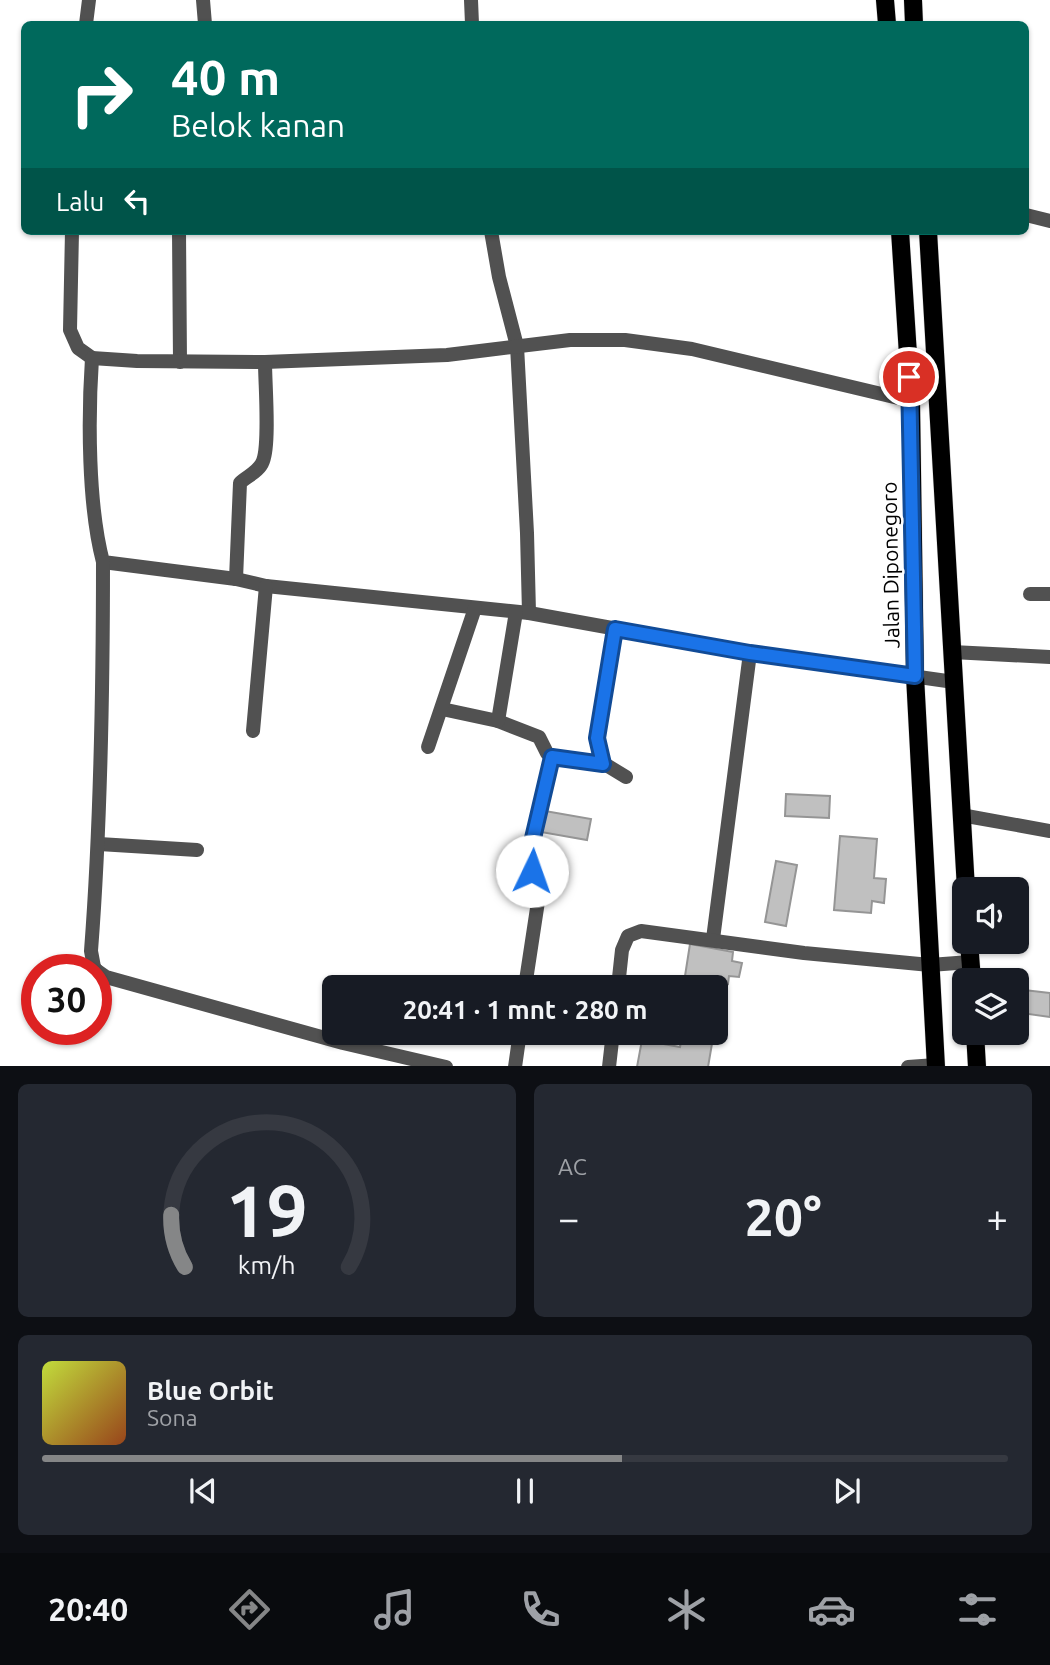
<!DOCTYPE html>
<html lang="id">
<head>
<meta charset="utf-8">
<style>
  body { margin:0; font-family:Ubuntu,sans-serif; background:#242831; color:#f1f3f6; height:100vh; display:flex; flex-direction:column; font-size:26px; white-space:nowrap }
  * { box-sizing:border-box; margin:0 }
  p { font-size:23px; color:#9ea1a6 }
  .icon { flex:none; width:38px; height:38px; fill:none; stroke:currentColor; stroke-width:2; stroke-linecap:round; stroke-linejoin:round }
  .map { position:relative; height:1066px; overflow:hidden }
  .details { display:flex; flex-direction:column; gap:18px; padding:18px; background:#0d0f14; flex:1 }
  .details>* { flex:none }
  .banner { position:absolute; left:21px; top:21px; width:1008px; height:214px; border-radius:10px; box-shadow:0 2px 5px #0004; background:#00695c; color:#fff; overflow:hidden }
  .fabs { position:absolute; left:952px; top:877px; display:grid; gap:14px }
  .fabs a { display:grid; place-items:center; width:77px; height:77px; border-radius:10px; background:#171b24; box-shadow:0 2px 5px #0004; font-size:35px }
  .speed { position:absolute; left:21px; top:954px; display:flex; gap:14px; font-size:35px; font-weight:700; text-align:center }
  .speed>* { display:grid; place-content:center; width:91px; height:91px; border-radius:50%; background:#171b24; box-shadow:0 2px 5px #0004; line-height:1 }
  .speed .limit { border:10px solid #d22; background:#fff; color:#111 }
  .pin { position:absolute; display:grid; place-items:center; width:60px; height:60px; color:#fff; margin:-30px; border:4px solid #fff; border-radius:50%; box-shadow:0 2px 7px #0007 }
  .me { position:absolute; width:77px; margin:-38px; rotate:3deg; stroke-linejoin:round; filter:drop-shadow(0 0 5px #0008) }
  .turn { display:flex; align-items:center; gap:24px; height:147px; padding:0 35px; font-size:32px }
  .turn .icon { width:91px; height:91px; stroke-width:2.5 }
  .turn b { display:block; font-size:49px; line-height:60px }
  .then { display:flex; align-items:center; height:66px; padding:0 35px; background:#0003; gap:14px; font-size:26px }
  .big { font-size:52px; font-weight:700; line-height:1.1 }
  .details .widget { flex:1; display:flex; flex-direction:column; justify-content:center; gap:10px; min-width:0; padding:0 24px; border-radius:10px; background:#242831 }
  .details .dial { align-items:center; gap:0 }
  .dial svg { height:182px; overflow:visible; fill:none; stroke:#363941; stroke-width:7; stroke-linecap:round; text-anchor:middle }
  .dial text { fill:#f1f3f6; stroke:none }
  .song { display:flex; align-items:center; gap:21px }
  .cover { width:84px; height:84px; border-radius:10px; background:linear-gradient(135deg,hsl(70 70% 55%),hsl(20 70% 35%)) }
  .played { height:7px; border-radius:4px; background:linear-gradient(90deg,#858687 60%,#363941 60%) }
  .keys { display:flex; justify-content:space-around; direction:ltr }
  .heat { display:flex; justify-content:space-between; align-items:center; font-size:38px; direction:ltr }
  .details .tiles { flex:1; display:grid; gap:18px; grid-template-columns:1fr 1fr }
  .widget:last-child { grid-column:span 2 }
  .trip { position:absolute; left:322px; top:975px; width:406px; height:70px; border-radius:10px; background:#171b24; box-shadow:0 2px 5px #0004; font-weight:700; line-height:70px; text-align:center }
  .dock { display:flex; height:112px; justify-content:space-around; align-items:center; background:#090b0e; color:#9ea1a6 }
  .dock .icon { width:49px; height:49px }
  .dock .active { color:#858687 }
  .dock b { font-size:32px; color:#f1f3f6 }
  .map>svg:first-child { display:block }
  .building { fill:#c0c0c0; stroke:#959595; stroke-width:2 }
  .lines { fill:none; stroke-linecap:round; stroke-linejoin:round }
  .primary-casing { stroke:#dbdbdb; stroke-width:19 }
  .street { stroke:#515151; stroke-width:14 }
  .primary { stroke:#000; stroke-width:18 }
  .route-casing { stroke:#114b97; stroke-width:18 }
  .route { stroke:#1a73e8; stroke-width:12 }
  .labels { text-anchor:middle; stroke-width:5; stroke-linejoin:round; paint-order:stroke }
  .street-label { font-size:21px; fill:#000; stroke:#fff }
</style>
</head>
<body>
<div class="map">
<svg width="1050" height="1067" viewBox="0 0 1050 1067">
  <rect width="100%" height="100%" fill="#fff"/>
  <g class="building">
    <polygon points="786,794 830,796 829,818 785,816"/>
    <polygon points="545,811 591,819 587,840 541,832"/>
    <polygon points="840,836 877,839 874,878 886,879 884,903 872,901 871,913 834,910"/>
    <polygon points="776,861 797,865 786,926 765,922"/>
    <polygon points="690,944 733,952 732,961 742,963 739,977 729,976 728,984 685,976"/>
    <polygon points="1024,990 1050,993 1050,1017 1021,1013"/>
    <polygon points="683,1032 714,1032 708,1067 637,1067 642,1040 680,1047"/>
  </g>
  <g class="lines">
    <g class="primary-casing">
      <g id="primary">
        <polyline points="885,0 887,24"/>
        <polyline points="913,0 914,24"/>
        <polyline points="900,231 911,401 915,676 936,1067"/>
        <polyline points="928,231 966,889"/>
        <polyline points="969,942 972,980"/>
        <polyline points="975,1032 977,1067"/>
      </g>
    </g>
    <g class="street">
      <polyline points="203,0 205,24"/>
      <polyline points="471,0 472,24"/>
      <polyline points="86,24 89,0"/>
      <polyline points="1026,215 1050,221"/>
      <polyline points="72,231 70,330 78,348 92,358"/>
      <polyline points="179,231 180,362"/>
      <polyline points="491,231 499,277 517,346 527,533 529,613"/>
      <path d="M911,401L692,349L625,340H570L447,355L265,362L137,361L92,358C88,418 88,505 103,562L236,579L266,586L529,613L750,653L954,682"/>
      <path d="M236,579L240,483C247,476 259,472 263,461C270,443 265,384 265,362"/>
      <polyline points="1030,594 1050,594"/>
      <polyline points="615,629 597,738 603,763 626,777"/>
      <polyline points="952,652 1050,657"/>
      <polyline points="442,709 498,721 539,737 547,753 558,759 603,763"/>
      <polyline points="498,721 516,612"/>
      <polyline points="253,731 266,586"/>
      <polyline points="428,747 475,608"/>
      <polyline points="961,815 1050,831"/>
      <polyline points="99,844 197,850"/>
      <polyline points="713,939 750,653"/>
      <path d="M96,970L94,967L91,951C101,821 103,692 103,562"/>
      <polyline points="96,970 106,977 343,1043 446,1067"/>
      <polyline points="525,987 539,895 532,871 530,851 552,757"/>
      <polyline points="618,987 622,950 628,936 641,931 804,953 930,965 970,962"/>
      <polyline points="515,1067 520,1032"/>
      <polyline points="609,1067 613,1032"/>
      <polyline points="908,1067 936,1065"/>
    </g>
    <use href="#primary" class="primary"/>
  </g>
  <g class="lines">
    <g class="route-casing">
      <polyline id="route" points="532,871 530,851 552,757 603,764 597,738 615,629 750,653 915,676 909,377"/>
    </g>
    <use href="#route" class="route"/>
  </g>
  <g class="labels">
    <g class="street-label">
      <text transform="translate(891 565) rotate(-91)" y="7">Jalan Diponegoro</text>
    </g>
  </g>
</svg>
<div class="fabs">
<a><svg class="icon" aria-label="sound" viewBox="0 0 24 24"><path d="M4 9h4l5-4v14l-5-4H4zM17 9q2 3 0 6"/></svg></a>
<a><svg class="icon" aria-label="layers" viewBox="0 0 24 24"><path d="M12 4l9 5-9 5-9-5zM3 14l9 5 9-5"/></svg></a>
</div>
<div class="speed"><div class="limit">30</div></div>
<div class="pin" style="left:909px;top:377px;background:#d93025"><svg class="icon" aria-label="arrive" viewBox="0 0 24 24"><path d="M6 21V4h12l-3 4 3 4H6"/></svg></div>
<svg class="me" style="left:532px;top:871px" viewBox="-20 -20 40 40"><circle r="19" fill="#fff"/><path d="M0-13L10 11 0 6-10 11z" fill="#1a73e8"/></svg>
<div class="trip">20:41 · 1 mnt · 280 m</div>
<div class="banner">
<div class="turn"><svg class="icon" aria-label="right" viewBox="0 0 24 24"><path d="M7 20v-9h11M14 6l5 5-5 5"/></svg><div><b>40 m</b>Belok kanan</div></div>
<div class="then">Lalu<svg class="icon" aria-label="left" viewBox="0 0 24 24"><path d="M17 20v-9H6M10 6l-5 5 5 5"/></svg></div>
</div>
</div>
<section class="details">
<div class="tiles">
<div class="widget dial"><svg viewBox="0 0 100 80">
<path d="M14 69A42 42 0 1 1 86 69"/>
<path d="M14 69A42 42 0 0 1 8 46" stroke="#858687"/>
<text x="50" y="56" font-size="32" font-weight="700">19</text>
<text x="50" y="72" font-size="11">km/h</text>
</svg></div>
<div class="widget"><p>AC</p>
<div class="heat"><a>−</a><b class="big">20°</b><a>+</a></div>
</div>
<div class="widget">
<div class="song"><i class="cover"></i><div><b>Blue Orbit</b><p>Sona</p></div></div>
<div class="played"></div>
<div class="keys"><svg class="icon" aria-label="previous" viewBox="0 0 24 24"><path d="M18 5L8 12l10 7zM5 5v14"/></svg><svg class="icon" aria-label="pause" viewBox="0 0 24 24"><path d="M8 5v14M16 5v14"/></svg><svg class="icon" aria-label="next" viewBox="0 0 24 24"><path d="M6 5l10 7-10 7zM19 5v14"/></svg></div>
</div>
</div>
</section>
<nav class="dock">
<b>20:40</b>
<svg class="icon active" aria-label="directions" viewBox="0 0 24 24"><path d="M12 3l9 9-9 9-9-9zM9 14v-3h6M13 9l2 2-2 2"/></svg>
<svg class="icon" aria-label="music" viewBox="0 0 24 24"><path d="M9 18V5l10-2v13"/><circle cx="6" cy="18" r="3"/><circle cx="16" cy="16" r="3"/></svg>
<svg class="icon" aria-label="phone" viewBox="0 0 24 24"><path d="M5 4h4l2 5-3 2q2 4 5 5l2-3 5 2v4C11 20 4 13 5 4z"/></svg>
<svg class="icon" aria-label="climate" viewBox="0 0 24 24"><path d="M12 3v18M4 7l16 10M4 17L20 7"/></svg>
<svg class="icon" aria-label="car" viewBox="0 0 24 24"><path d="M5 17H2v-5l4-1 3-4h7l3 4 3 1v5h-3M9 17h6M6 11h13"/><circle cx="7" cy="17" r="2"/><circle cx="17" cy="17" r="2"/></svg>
<svg class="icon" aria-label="filters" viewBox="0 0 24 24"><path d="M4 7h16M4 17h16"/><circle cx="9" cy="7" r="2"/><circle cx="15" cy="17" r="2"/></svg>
</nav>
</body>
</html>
